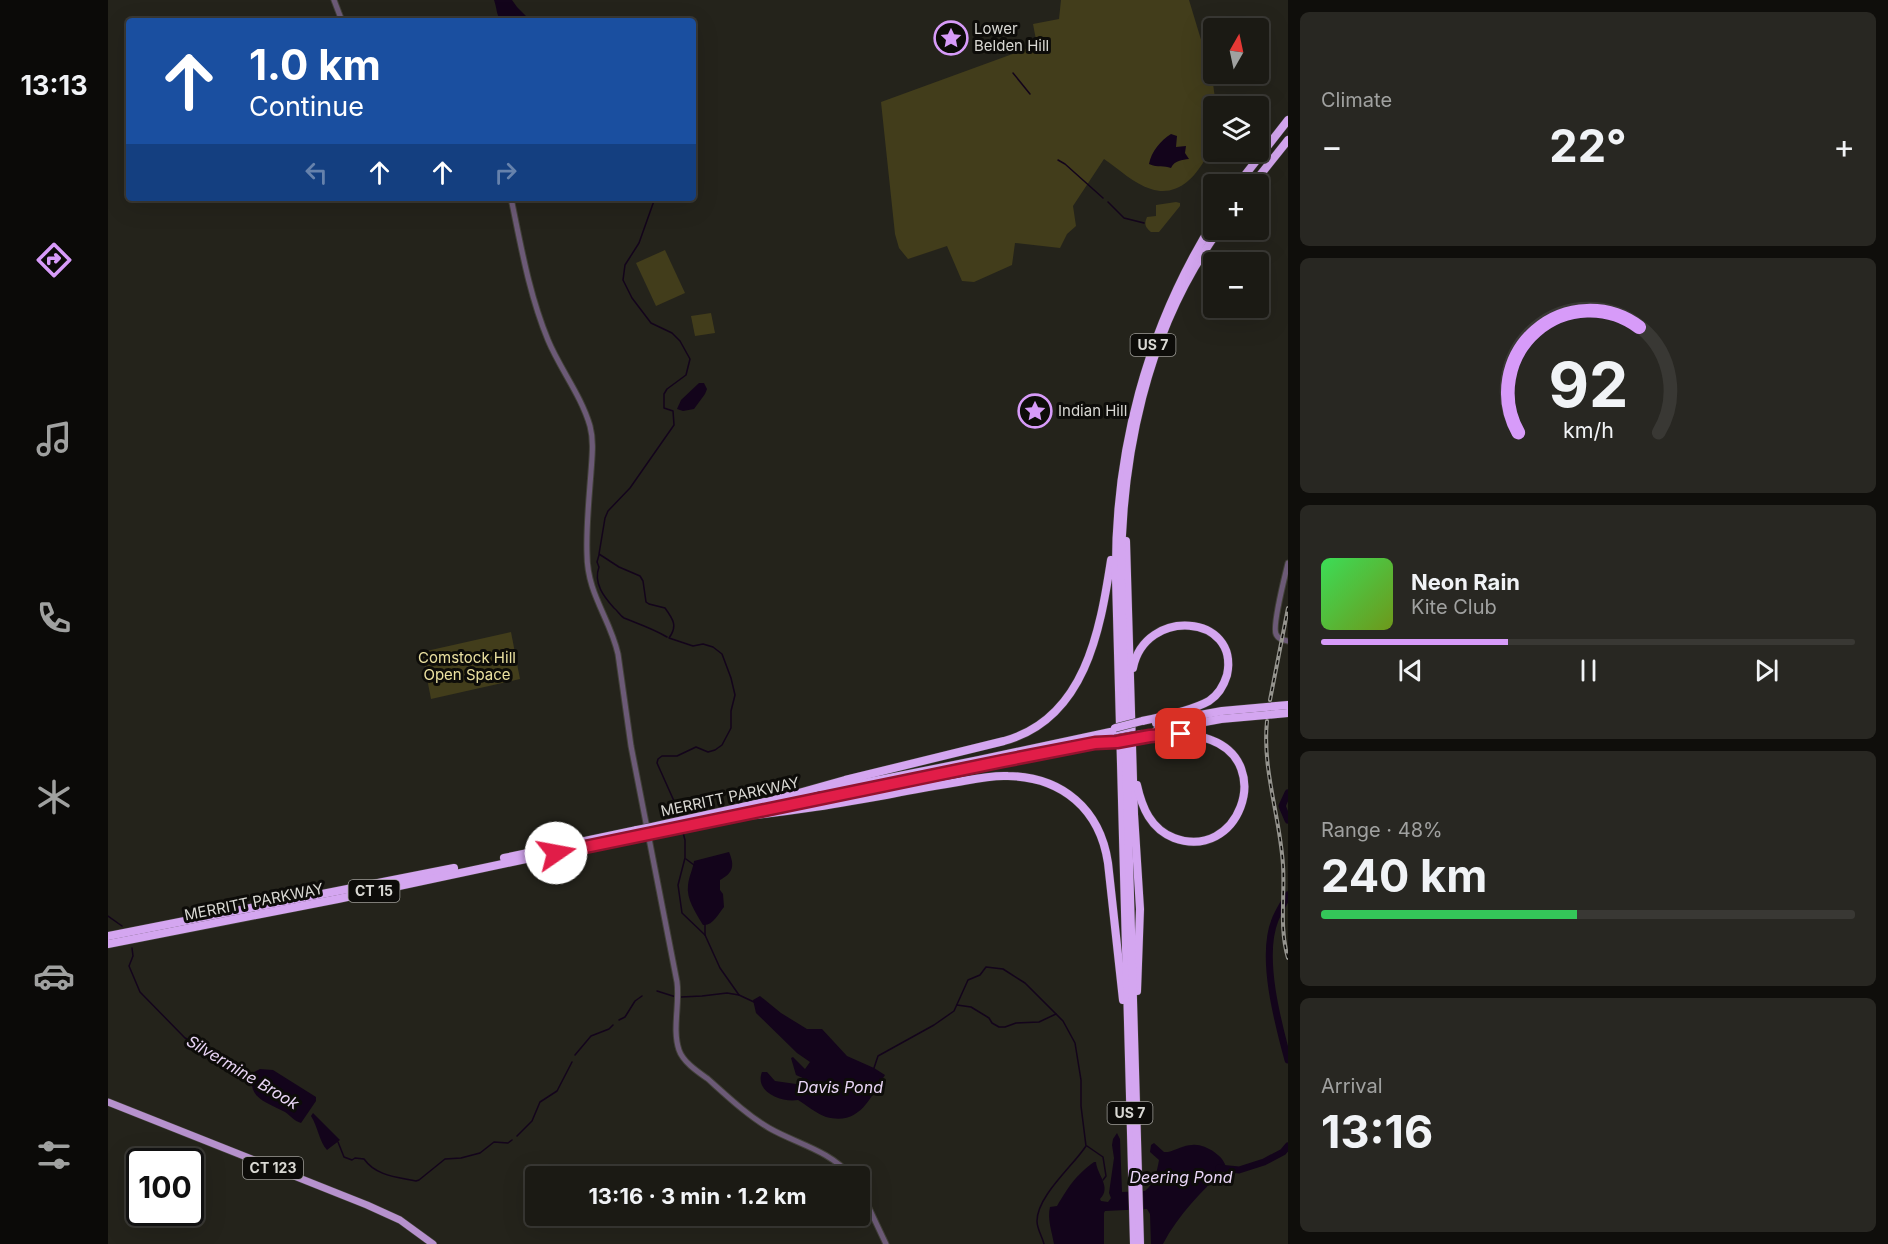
<!DOCTYPE html>
<html lang="en">
<head>
<meta charset="utf-8">
<style>
  body { margin:0; font-family:Inter,sans-serif; background:#282722; color:#f1f3f6; height:100vh; display:flex; flex-direction:column; font-size:22px; white-space:nowrap }
  * { box-sizing:border-box; margin:0 }
  p { font-size:20px; color:#a0a1a0 }
  .icon { flex:none; width:33px; height:33px; fill:none; stroke:currentColor; stroke-width:2; stroke-linecap:round; stroke-linejoin:round }
  .map { position:relative; flex:1; overflow:hidden }
  .sheet { display:flex; flex-direction:column; gap:12px; padding:12px; background:#0f0e0b; width:600px }
  .sheet>* { flex:none }
  .top-card { position:absolute; left:18px; top:18px; width:570px; height:183px; border-radius:6px; box-shadow:0 6px 24px #0002,0 0 0 2px #393834; background:#1a4fa0; color:#fff; overflow:hidden }
  .needle { width:39px; rotate:9deg }
  .buttons { position:absolute; left:1095px; top:18px; display:grid; gap:12px }
  .buttons a { display:grid; place-items:center; width:66px; height:66px; border-radius:6px; background:#1b1a14; box-shadow:0 6px 24px #0002,0 0 0 2px #393834; font-size:30px }
  .speed { position:absolute; left:18px; top:1148px; display:flex; gap:12px; font-size:30px; font-weight:700; text-align:center }
  .speed>* { display:grid; place-content:center; width:78px; height:78px; border-radius:50%; background:#1b1a14; box-shadow:0 6px 24px #0002,0 0 0 2px #393834; line-height:1 }
  .speed .limit { border:3px solid #111; border-radius:9px; background:#fff; color:#111 }
  .pin { position:absolute; display:grid; place-items:center; width:51px; height:51px; color:#fff; margin:-26px; border-radius:12px; box-shadow:0 3px 9px #0006 }
  .me { position:absolute; width:66px; margin:-33px; rotate:78deg; stroke-linejoin:round; filter:drop-shadow(0 0 4px #0008) }
  .turn { display:flex; align-items:center; gap:21px; height:126px; padding:0 24px; font-size:27px }
  .turn .icon { width:78px; height:78px; stroke-width:2.5 }
  .turn b { display:block; font-size:42px; line-height:51px }
  .lanes { display:flex; align-items:center; height:57px; padding:0 24px; background:#0003; justify-content:center; gap:30px; direction:ltr }
  .lanes .off { opacity:.35 }
  .big { font-size:45px; font-weight:700; line-height:1.1 }
  .sheet .widget { flex:1; display:flex; flex-direction:column; justify-content:center; gap:9px; min-width:0; padding:0 21px; border-radius:9px; background:#282722 }
  .sheet .dial { align-items:center; gap:0 }
  .dial svg { height:156px; overflow:visible; fill:none; stroke:#393834; stroke-width:7; stroke-linecap:round; text-anchor:middle }
  .dial text { fill:#f1f3f6; stroke:none }
  .song { display:flex; align-items:center; gap:18px }
  .cover { width:72px; height:72px; border-radius:9px; background:linear-gradient(135deg,hsl(130 70% 55%),hsl(80 70% 35%)) }
  .played { height:6px; border-radius:3px; background:linear-gradient(90deg,#d79bf9 35%,#393834 35%) }
  .keys { display:flex; justify-content:space-around; direction:ltr }
  .heat { display:flex; justify-content:space-between; align-items:center; font-size:33px; direction:ltr }
  .charge { height:9px; border-radius:4px; background:linear-gradient(90deg,#34c759 48%,#393834 0) }
  .trip { position:absolute; left:417px; top:1166px; width:345px; height:60px; border-radius:6px; background:#1b1a14; box-shadow:0 6px 24px #0002,0 0 0 2px #393834; font-weight:700; line-height:60px; text-align:center }
  main { display:flex; flex:1; min-height:0 }
  .tabs { display:flex; flex-direction:column; width:108px; justify-content:space-around; align-items:center; background:#0b0a08; color:#a0a1a0 }
  .tabs .icon { width:42px; height:42px }
  .tabs .current { color:#d79bf9 }
  .tabs b { font-size:27px; color:#f1f3f6 }
  .map>svg:first-child { display:block }
  .green { fill:#423d1b }
  .water { fill:#13041b }
  .lines { fill:none; stroke-linecap:round; stroke-linejoin:round }
  .stream { stroke:#13041b; stroke-width:1.5 }
  .river { stroke:#13041b; stroke-width:7 }
  .minor-casing { stroke:#414038; stroke-width:7 }
  .major-casing { stroke:#414038; stroke-width:8 }
  .highway-casing { stroke:#414038; stroke-width:9 }
  .minor { stroke:#6c5a77; stroke-width:5 }
  .major { stroke:#b691cd; stroke-width:7 }
  .highway { stroke:#d4a6f0; stroke-width:8 }
  .rail-casing { stroke:#95948e; stroke-width:4 }
  .rail { stroke:#0d0c09; stroke-width:1.5; stroke-dasharray:4.5; stroke-linecap:butt }
  .highway-bridge-casing { stroke:#414038; stroke-width:9; stroke-linecap:butt }
  .highway-bridge { stroke:#d4a6f0; stroke-width:8 }
  .route-casing { stroke:#92132f; stroke-width:15 }
  .route { stroke:#e11d48; stroke-width:10 }
  .labels { text-anchor:middle; stroke-width:6; stroke-linejoin:round; paint-order:stroke }
  .shield { fill:#0d0c09; stroke:#9c9b96; stroke-width:1.5 }
  .shield-label { font-size:14px; font-weight:bold; fill:#d9d8d3 }
  .poi-label { font-size:15px; fill:#d9d8d3; stroke:#0d0c09; text-anchor:start }
  .park-label { font-size:15px; fill:#eae0a0; stroke:#0d0c09 }
  .street-label { font-size:15px; fill:#d9d8d3; stroke:#0d0c09 }
  .water-label { font-size:16px; font-style:italic; fill:#ead6f7; stroke:#0d0c09 }
</style>
</head>
<body>
<main>
<nav class="tabs">
<b>13:13</b>
<svg class="icon current" aria-label="directions" viewBox="0 0 24 24"><path d="M12 3l9 9-9 9-9-9zM9 14v-3h6M13 9l2 2-2 2"/></svg>
<svg class="icon" aria-label="music" viewBox="0 0 24 24"><path d="M9 18V5l10-2v13"/><circle cx="6" cy="18" r="3"/><circle cx="16" cy="16" r="3"/></svg>
<svg class="icon" aria-label="phone" viewBox="0 0 24 24"><path d="M5 4h4l2 5-3 2q2 4 5 5l2-3 5 2v4C11 20 4 13 5 4z"/></svg>
<svg class="icon" aria-label="climate" viewBox="0 0 24 24"><path d="M12 3v18M4 7l16 10M4 17L20 7"/></svg>
<svg class="icon" aria-label="car" viewBox="0 0 24 24"><path d="M5 17H2v-5l4-1 3-4h7l3 4 3 1v5h-3M9 17h6M6 11h13"/><circle cx="7" cy="17" r="2"/><circle cx="17" cy="17" r="2"/></svg>
<svg class="icon" aria-label="filters" viewBox="0 0 24 24"><path d="M4 7h16M4 17h16"/><circle cx="9" cy="7" r="2"/><circle cx="15" cy="17" r="2"/></svg>
</nav>
<div class="map">
<svg width="1180" height="1244" viewBox="0 0 1180 1244">
  <rect width="100%" height="100%" fill="#24231b"/>
  <g class="green">
    <path d="M953,0H1081L1104,76L1108,106H1106C1105,117 1107,129 1105,139C1105,147 1100,154 1096,161C1085,180 1067,197 1043,189C1026,184 1011,169 996,159L965,206L968,226L959,234L952,248L907,243L904,265L866,282L854,281L839,246L800,259L791,248L787,234L773,102L929,45L925,24L951,19Z"/>
    <path d="M1068,202L1072,203V206L1051,232H1043C1037,227 1036,224 1039,217L1048,216V205Z"/>
    <polygon points="557,250 577,293 548,306 528,263"/>
    <polygon points="603,313 607,333 587,336 583,316"/>
    <polygon points="403,632 412,679 323,699 314,652"/>
  </g>
  <g class="water">
    <path d="M386,0H404L409,7L423,21H393C388,14 389,8 386,0Z"/>
    <path d="M1063,134L1069,136L1068,147L1078,146L1077,153L1081,159C1074,160 1067,160 1063,168C1056,165 1050,168 1041,164C1043,152 1053,140 1063,134Z"/>
    <polygon points="591,383 596,383 599,389 597,394 586,409 575,411 569,409 573,400"/>
    <path d="M621,852C627,866 625,873 612,880V890L615,894L616,907C610,914 605,926 595,925C588,913 578,899 580,885C581,876 585,869 586,861Z"/>
    <path d="M652,996L673,1013L699,1029H714L739,1056L766,1068L777,1075C762,1098 752,1126 718,1117C709,1114 698,1105 690,1100C674,1103 646,1092 654,1072H659L667,1081L695,1085L699,1080L688,1075L683,1058L685,1057L697,1069L702,1062L689,1053L648,1013L645,1000Z"/>
    <path d="M152,1069L165,1070L208,1097V1101L193,1123C186,1121 183,1116 177,1112C159,1102 137,1098 146,1072Z"/>
    <path d="M205,1113L232,1140L219,1150C211,1141 210,1127 203,1116Z"/>
    <path d="M1009,1133L1012,1139L1014,1192L1037,1191C1047,1183 1049,1171 1051,1160L1042,1152L1043,1145L1046,1143L1056,1152H1060C1068,1150 1076,1145 1084,1145C1096,1143 1117,1156 1118,1168C1094,1191 1070,1215 1055,1244H1043L1042,1214L1039,1209L997,1211L996,1213V1244H946C944,1232 939,1219 942,1207L949,1206C961,1186 967,1176 986,1162H988C989,1175 1004,1187 992,1199L993,1201L1000,1202L1003,1198L1001,1193L1006,1158L1004,1145L1005,1139Z"/>
  </g>
  <g class="lines">
    <g class="stream">
      <polyline points="905,73 922,94"/>
      <polyline points="950,160 957,164 995,198"/>
      <path d="M547,198L531,243L517,265L515,280L524,298L543,323L564,333L572,341L582,359L578,375L559,389L556,394V408L565,411L566,425L522,488L500,511L497,518L491,554L511,567L532,576L535,581L538,602L541,604L557,608C565,619 570,626 561,638L585,646L595,644L605,647L614,654L623,678L627,695L623,711V728L614,745L607,750L600,752L588,747L569,756H554L550,759L549,763L566,801L571,819"/>
      <polyline points="1000,202 1016,218 1036,223"/>
      <path d="M491,555L489,562L491,567C485,583 496,597 506,608C510,611 512,616 516,618C531,624 546,629 559,637"/>
      <polyline points="574,829 577,840 577,858 570,885 574,913 597,935 612,968 631,995"/>
      <polyline points="578,859 586,865"/>
      <polyline points="0,916 14,926"/>
      <polyline points="597,925 597,935"/>
      <polyline points="24,948 25,956 21,966 32,992 77,1038 98,1048 134,1072 144,1075"/>
      <polyline points="549,991 568,997"/>
      <polyline points="573,997 594,996 619,993 631,995 646,1002"/>
      <polyline points="849,1005 863,1007 881,1018 884,1023 891,1027 897,1027 908,1023 931,1022 948,1014"/>
      <polyline points="511,1020 517,1017 527,1001 534,996"/>
      <polyline points="467,1055 483,1036 501,1029 505,1025"/>
      <path d="M766,1068L770,1056L826,1025L846,1011L860,980L872,975L878,967L895,969L917,983L955,1021L967,1043L973,1080V1106L978,1146C965,1166 929,1196 929,1221C929,1229 934,1236 936,1244"/>
      <polyline points="409,1136 424,1121 432,1102 449,1091 464,1062"/>
      <path d="M230,1142L236,1157L244,1160L247,1158L256,1159C268,1176 289,1177 308,1181L311,1180L337,1159L353,1158L372,1153L386,1142L400,1143L404,1140"/>
      <polyline points="979,1146 995,1157 998,1176 995,1180"/>
    </g>
    <g class="river">
      <polyline points="1180,793 1174,806 1180,820"/>
      <path d="M1180,895C1176,903 1170,912 1167,920C1152,957 1170,1023 1180,1060"/>
      <polyline points="1111,1168 1131,1170 1156,1162 1175,1152 1180,1146"/>
    </g>
    <g class="minor-casing">
      <g id="minor">
        <polyline points="226,0 234,21"/>
        <path d="M403,198C413,246 421,294 440,340C452,369 473,395 482,426C486,441 484,457 483,472C481,499 478,527 479,554C479,594 502,618 510,654L523,746L569,982C572,1004 564,1029 571,1050C575,1062 590,1072 600,1079C619,1096 639,1115 661,1128C689,1144 721,1150 743,1176"/>
        <path d="M1180,563C1177,576 1164,625 1168,634C1170,639 1175,640 1180,641"/>
        <polyline points="752,1189 778,1244"/>
      </g>
    </g>
    <g class="major-casing">
      <polyline id="major" points="0,1102 259,1205 292,1220 325,1244"/>
    </g>
    <g class="highway-casing">
      <g id="highway">
        <polyline points="1130,184 1180,120"/>
        <polyline points="1145,184 1180,140"/>
        <polyline points="1018,541 1026,814 1032,909 1029,991"/>
        <path d="M1025,668C1037,607 1132,614 1119,675C1116,685 1110,695 1101,701C1083,711 1054,717 1034,721"/>
        <polyline points="1048,723 1114,711 1180,705"/>
        <polyline points="1048,731 1113,719 1180,713"/>
        <polyline points="890,762 1007,739"/>
        <path d="M1029,785C1034,808 1043,829 1066,838C1130,862 1167,764 1103,740C1081,731 1057,734 1035,737"/>
        <polyline points="716,791 871,760 1007,731"/>
        <path d="M655,803L737,780L896,741C977,719 992,631 1003,560"/>
        <polyline points="687,805 837,772"/>
        <path d="M624,817C676,813 727,804 778,795C802,790 826,786 850,782C866,779 883,775 900,776C954,777 992,809 1000,863L1015,1000"/>
        <polyline points="544,827 657,802"/>
        <polyline points="544,832 628,816"/>
        <polyline points="396,858 529,830"/>
        <polyline points="0,936 346,868"/>
        <polyline points="0,944 230,899 531,835"/>
        <path d="M1026,1244L1008,579C1006,452 1039,329 1106,221"/>
        <path d="M1032,1244L1013,581C1012,459 1038,330 1111,230"/>
      </g>
    </g>
    <use href="#minor" class="minor"/>
    <use href="#major" class="major"/>
    <use href="#highway" class="highway"/>
    <g class="rail-casing">
      <g id="rail">
        <polyline points="1162,700 1180,608"/>
        <path d="M1159,721C1154,770 1172,816 1175,865C1177,895 1171,928 1180,958"/>
      </g>
    </g>
    <use href="#rail" class="rail"/>
    <g class="highway-bridge-casing">
      <g id="highway-bridge">
        <polyline points="1007,728 1034,721"/>
        <polyline points="1007,739 1035,734"/>
        <polyline points="529,830 544,827"/>
      </g>
    </g>
    <use href="#highway-bridge" class="highway-bridge"/>
  </g>
  <g class="lines">
    <g class="route-casing">
      <polyline id="route" points="448,853 895,761 987,743 1009,742 1042,736 1073,734"/>
    </g>
    <use href="#route" class="route"/>
  </g>
  <defs>
    <g id="sight-ring" transform="scale(1.725)"><circle r="9.5" fill="#0d0c09" stroke="#d79bf9" stroke-width="1.5"/><path d="M0-6L1.8-2.2L6-1.7L2.9 1.2L3.7 5.4L0 3.3L-3.7 5.4L-2.9 1.2L-6-1.7L-1.8-2.2Z" fill="#d79bf9"/></g>
  </defs>
  <g fill-rule="evenodd">
    <use href="#sight-ring" x="843" y="38"/>
    <use href="#sight-ring" x="927" y="411"/>
  </g>
  <g class="labels">
    <g class="shield">
      <rect x="1022.5" y="334" width="45" height="22" rx="4.5"/>
      <rect x="240.5" y="880" width="51" height="22" rx="4.5"/>
      <rect x="999.5" y="1102" width="45" height="22" rx="4.5"/>
      <rect x="135" y="1157" width="60" height="22" rx="4.5"/>
    </g>
    <g class="shield-label">
      <text x="1045" y="350">US 7</text>
      <text x="266" y="896">CT 15</text>
      <text x="1022" y="1118">US 7</text>
      <text x="165" y="1173">CT 123</text>
    </g>
    <g class="poi-label">
      <text x="866" y="34">Lower<tspan x="866" dy="17">Belden Hill</tspan></text>
      <text x="950" y="416">Indian Hill</text>
    </g>
    <g class="park-label">
      <text x="359" y="663">Comstock Hill<tspan x="359" dy="17">Open Space</tspan></text>
    </g>
    <g class="street-label">
      <text transform="translate(622 797) rotate(-12)" y="5">MERRITT PARKWAY</text>
      <text transform="translate(146 902) rotate(-11)" y="5">MERRITT PARKWAY</text>
    </g>
    <g class="water-label">
      <text transform="translate(135 1072) rotate(31)" y="6">Silvermine Brook</text>
      <text x="732" y="1093">Davis Pond</text>
      <text x="1073" y="1183">Deering Pond</text>
    </g>
  </g>
</svg>
<div class="buttons">
<a><svg class="needle" viewBox="-14 -14 28 28"><path d="M0-13l5 13h-10z" fill="#e53935"/><path d="M0 13l5-13h-10z" fill="#a0a1a0"/></svg></a>
<a><svg class="icon" aria-label="layers" viewBox="0 0 24 24"><path d="M12 4l9 5-9 5-9-5zM3 14l9 5 9-5"/></svg></a>
<a>+</a>
<a>−</a>
</div>
<div class="speed"><div class="limit">100</div></div>
<div class="pin" style="left:1073px;top:734px;background:#d93025"><svg class="icon" aria-label="arrive" viewBox="0 0 24 24"><path d="M6 21V4h12l-3 4 3 4H6"/></svg></div>
<svg class="me" style="left:448px;top:853px" viewBox="-20 -20 40 40"><circle r="19" fill="#fff"/><path d="M0-13L10 11 0 6-10 11z" fill="#e11d48"/></svg>
<div class="trip">13:16 · 3 min · 1.2 km</div>
<div class="top-card">
<div class="turn"><svg class="icon" aria-label="ahead" viewBox="0 0 24 24"><path d="M12 20V5M6 11l6-6 6 6"/></svg><div><b>1.0 km</b>Continue</div></div>
<div class="lanes"><svg class="icon off" aria-label="left" viewBox="0 0 24 24"><path d="M17 20v-9H6M10 6l-5 5 5 5"/></svg><svg class="icon" aria-label="ahead" viewBox="0 0 24 24"><path d="M12 20V5M6 11l6-6 6 6"/></svg><svg class="icon" aria-label="ahead" viewBox="0 0 24 24"><path d="M12 20V5M6 11l6-6 6 6"/></svg><svg class="icon off" aria-label="right" viewBox="0 0 24 24"><path d="M7 20v-9h11M14 6l5 5-5 5"/></svg></div>
</div>
</div>
<section class="sheet">
<div class="widget"><p>Climate</p>
<div class="heat"><a>−</a><b class="big">22°</b><a>+</a></div>
</div>
<div class="widget dial"><svg viewBox="0 0 100 80">
<path d="M14 69A42 42 0 1 1 86 69"/>
<path d="M14 69A42 42 0 0 1 76 15" stroke="#d79bf9"/>
<text x="50" y="56" font-size="32" font-weight="700">92</text>
<text x="50" y="72" font-size="11">km/h</text>
</svg></div>
<div class="widget">
<div class="song"><i class="cover"></i><div><b>Neon Rain</b><p>Kite Club</p></div></div>
<div class="played"></div>
<div class="keys"><svg class="icon" aria-label="previous" viewBox="0 0 24 24"><path d="M18 5L8 12l10 7zM5 5v14"/></svg><svg class="icon" aria-label="pause" viewBox="0 0 24 24"><path d="M8 5v14M16 5v14"/></svg><svg class="icon" aria-label="next" viewBox="0 0 24 24"><path d="M6 5l10 7-10 7zM19 5v14"/></svg></div>
</div>
<div class="widget"><p>Range · 48%</p><b class="big">240 km</b><div class="charge"></div></div>
<div class="widget"><p>Arrival</p><b class="big">13:16</b></div>
</section>
</main>
</body>
</html>
